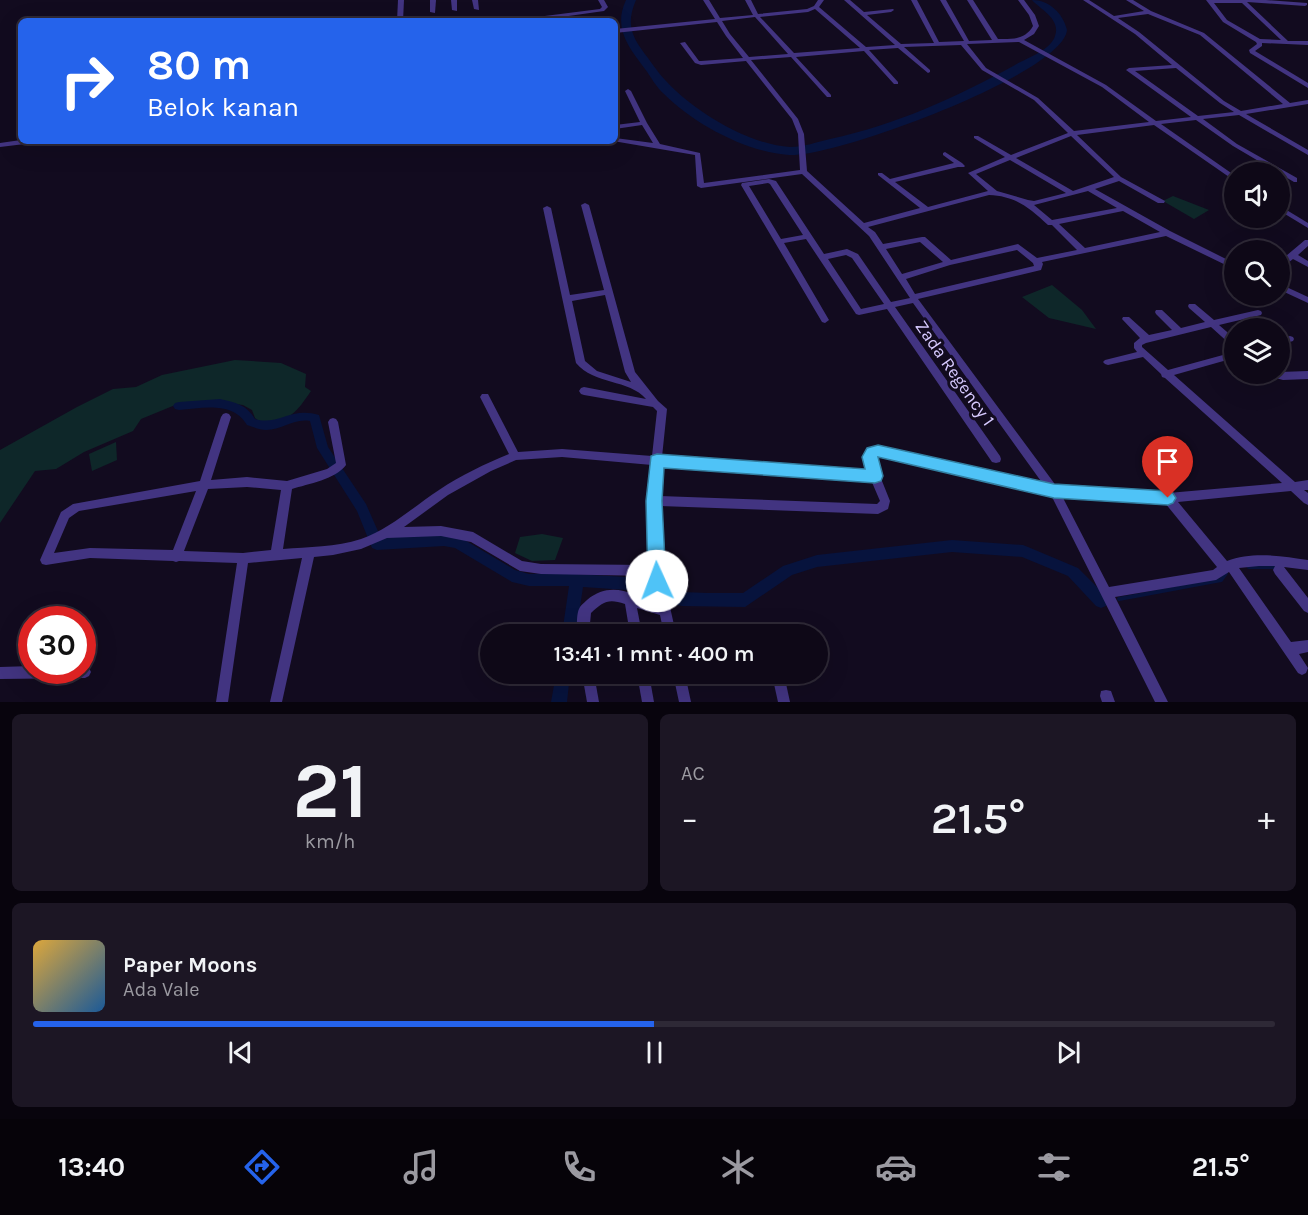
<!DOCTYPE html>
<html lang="id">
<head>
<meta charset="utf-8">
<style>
  body { margin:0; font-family:Karla,sans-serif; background:#1c1624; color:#f1f3f6; height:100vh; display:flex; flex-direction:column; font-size:22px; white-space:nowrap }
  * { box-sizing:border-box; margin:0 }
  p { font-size:20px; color:#9b9aa1 }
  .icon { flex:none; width:33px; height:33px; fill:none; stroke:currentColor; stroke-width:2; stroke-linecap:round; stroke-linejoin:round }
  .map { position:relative; height:702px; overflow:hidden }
  .side { display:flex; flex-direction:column; gap:12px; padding:12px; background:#08040d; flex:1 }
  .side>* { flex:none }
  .guide { position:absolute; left:18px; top:18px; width:600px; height:126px; border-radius:9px; box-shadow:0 6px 24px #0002,0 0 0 2px #2e2936; background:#2563eb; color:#fff; overflow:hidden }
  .controls { position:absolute; left:1224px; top:162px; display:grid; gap:12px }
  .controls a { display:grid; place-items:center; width:66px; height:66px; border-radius:50%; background:#0e0817; box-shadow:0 6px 24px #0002,0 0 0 2px #2e2936; font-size:30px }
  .speed { position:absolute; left:18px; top:606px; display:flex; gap:12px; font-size:30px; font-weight:700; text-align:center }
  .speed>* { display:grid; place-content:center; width:78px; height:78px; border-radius:50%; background:#0e0817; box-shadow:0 6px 24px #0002,0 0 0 2px #2e2936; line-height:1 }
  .speed .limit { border:9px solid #d22; background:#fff; color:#111 }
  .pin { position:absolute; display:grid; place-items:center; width:51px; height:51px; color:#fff; margin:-62px -26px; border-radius:50% 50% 50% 0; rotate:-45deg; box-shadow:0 0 6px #0007 }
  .pin .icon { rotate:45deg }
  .me { position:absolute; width:66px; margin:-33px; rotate:358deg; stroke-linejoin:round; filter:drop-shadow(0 0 4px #0008) }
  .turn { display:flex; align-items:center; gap:21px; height:126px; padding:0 30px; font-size:27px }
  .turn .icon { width:78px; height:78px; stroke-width:2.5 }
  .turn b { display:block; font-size:42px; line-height:51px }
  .big { font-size:45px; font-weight:600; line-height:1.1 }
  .side .widget { flex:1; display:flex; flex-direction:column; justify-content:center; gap:9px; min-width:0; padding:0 21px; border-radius:9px; background:#1c1624 }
  .side .dial { align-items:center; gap:0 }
  .dial b { font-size:78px; line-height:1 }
  .song { display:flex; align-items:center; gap:18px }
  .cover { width:72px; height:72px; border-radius:9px; background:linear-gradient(135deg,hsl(40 70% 55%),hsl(210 70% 35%)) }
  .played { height:6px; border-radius:3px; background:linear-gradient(90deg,#2563eb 50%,#2e2936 50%) }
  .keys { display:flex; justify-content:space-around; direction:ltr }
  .heat { display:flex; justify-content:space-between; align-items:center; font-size:33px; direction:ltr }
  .side .tiles { flex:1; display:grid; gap:12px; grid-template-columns:1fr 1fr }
  .widget:last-child { grid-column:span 2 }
  .trip { position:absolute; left:480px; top:624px; width:348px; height:60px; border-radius:30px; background:#0e0817; box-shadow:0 6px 24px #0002,0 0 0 2px #2e2936; font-weight:600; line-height:60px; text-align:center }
  .menu { display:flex; height:96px; justify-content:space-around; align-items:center; background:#060309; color:#9b9aa1 }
  .menu .icon { width:42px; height:42px }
  .menu .selected { color:#2563eb }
  .menu b { font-size:27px; color:#f1f3f6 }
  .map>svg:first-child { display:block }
  .green { fill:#0e2729 }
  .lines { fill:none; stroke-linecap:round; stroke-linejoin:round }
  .stream { stroke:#07133d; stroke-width:4 }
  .canal { fill:#07133d; fill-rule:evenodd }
  .river { fill:#07133d; fill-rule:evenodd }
  .minor { fill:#423481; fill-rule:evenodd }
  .route { fill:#4fc3f7; stroke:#337fa1; stroke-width:1.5 }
  .labels { text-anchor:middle; stroke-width:6; stroke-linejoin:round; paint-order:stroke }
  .street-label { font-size:18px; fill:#d7caff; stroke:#120b1f }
</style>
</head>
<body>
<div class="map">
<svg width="1308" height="702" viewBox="0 0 1308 702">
  <rect width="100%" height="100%" fill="#120b1f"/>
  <g class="green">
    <polygon points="1173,196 1209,210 1194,219 1163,201"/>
    <polygon points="1052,285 1082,310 1096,329 1049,318 1022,297"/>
    <path d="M235,360L281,363L306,374L305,387L311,391C296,413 291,420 263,424L255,418L252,410L243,405L211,401L180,403L141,419L133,431L84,452L56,469L35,471L0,523V450L77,407L113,389L136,387L162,375Z"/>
    <polygon points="116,442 117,460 92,471 89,454"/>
    <polygon points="542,534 563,538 555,560 532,561 515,553 520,537"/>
  </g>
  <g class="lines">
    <g class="stream">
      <polyline points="1249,567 1278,567"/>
      <polyline points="1119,599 1221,580 1226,573"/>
    </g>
    <g class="canal">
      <path d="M220,399C235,402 247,405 255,419C278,426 291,406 319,415L328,447L366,504L381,538L444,534L463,539L515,570L529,574L558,573L627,577L647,585L682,592L707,593H743L783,566L817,555L952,540L1023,545L1028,547L1078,568L1106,596L1108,601L1106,606L1101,608L1096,606L1068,576L1022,557L952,552L817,567L792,575L745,607L682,606L647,599L627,590L583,587L576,634H562L569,586H529L512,582L455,548L444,546L377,550L372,548L357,511L317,448L310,421C294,418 282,430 266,430C260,430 253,427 247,425C233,401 203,408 179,410L175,409L173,406L175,403L179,402Z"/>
      <polygon points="556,674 570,674 567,702 551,702"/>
    </g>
    <path class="river" d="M626,0H636C622,32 639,44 656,69C681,104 746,145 790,147C804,147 817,142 830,139C896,125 957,97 1015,65C1027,58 1051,50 1055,36C1061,19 1041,10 1032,0C1049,0 1063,13 1067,30C1063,74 834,158 789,155C746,152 694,124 664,94C656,87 651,77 645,69C628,46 613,28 626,0Z"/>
    <g class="minor">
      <polygon points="398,0 404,0 403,21 397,21"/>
      <polygon points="430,0 436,0 435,13 430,12"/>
      <polygon points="451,0 457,0 457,11 452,10"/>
      <polygon points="472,0 478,0 479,10 474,9"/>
      <polygon points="598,0 604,0 608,7 604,11 533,21 518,21 521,19 600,9 602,7"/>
      <path d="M703,0H709L720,18L753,15L745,0H751L758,14L807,9L814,6L818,0H824L819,7L866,47L895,45L844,0H850L864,12L893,9L894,10L891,12L867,15L901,44L934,43L911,0H917L939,42L964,41L940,0H946L969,41L992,40L967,0H973L998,39C1012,39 1025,40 1033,26L1029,15L1018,0H1024L1035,15L1039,26L1034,34L1024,40L1106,85L1156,121L1191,117L1126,70L1129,68L1172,65L1135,34L1083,0H1089L1114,16L1144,11L1126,0H1133L1151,11L1204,33L1290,103L1308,100V104L1246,114L1308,150V155L1239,115L1203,119L1237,144L1297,178V182H1294L1233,146L1196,120L1161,124L1234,175V180L1232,179L1154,125L1077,135L1121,177L1165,201L1164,203H1158L1119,181L1095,189L1170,231L1234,263V269L1166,236L1042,262L1043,264L1041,270L918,299L1057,487L1168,493L1282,483L1165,378L1162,377L1161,374L1143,357L1108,365L1105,364L1103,362L1105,360L1137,352L1134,348V343L1140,338L1122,319L1123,317H1129L1149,335L1172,330L1156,314L1155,312L1156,310H1162L1181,328L1205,322L1189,308L1188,306L1189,304H1195L1214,320L1258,310L1261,311L1262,313L1261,315L1219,325L1234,338V346L1231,345L1211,327L1146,343L1142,345V347L1168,370L1234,352V358L1174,375L1295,482L1308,480V490H1304L1308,493V505L1304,503L1291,491L1178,502L1227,561C1253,551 1281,556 1308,560V570L1284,567L1308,598V613L1304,611L1275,574L1273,570L1275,566H1259L1239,568L1291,642L1308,640V652L1299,654L1308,668L1306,673L1302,675L1298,673L1229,572L1216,580L1115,597L1168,702H1155L1051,495L878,455L875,457L880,476L890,501L888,509L878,514L660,506L662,571L676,634H664L660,615L637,608L642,634H630L625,604C608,598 603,602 591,613L589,634H577C577,627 576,613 580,607C581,605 586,601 587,600C611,580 632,594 657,603L651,576L541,574L520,571L471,542L441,536L387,538L361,549L333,555L314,557L282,702H270L302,558L248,563L228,702H216L237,563L179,561L176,562L173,561L90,558L46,565L42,564L40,560L61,512L73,504L200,481L221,417L223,414L226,413L229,414L231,417L211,480L247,477L287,481L327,469L336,463L328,422L330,419L333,418L336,419L338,422L346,465C336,479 308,484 292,489L283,549C308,547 336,547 361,539C390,529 413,507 439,490C461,475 485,464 509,454L480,397L482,394H488L518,452L562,449L652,456L657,411L653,407L584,395L581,394L579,391L581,388L584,387L646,399C629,379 594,385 576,363L543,208L547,206L551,208L570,295L604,290L581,205L585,203L589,205L635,372L658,401L667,409L662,457L869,471L865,457L868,450L878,447L1043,484L913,303L895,307L1000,456L1001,459L1000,462L996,463L992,462L887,309L859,315L856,314L806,239L784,243L829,320L825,323L822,322L741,185L742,183L769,179L776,181L824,254L847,249L858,254L891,302L910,298L869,236L802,174L701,188L697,186L695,155L613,141H615V138L653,143L642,125L615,129V125L640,122L625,91L628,89L631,91L647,123L660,144L700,153L704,183L800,170L798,134L792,119L746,61L701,65L695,63L680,43L685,42L699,61H701L743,58L726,36L717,22L615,33V29L715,19ZM815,9L860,48L794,53L760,17L808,12ZM1148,14L1200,35L1283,104L1241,111L1224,101L1139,32L1118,18ZM755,17L788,54L749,57L730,34L722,21ZM1019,42L1102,87L1149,122L1074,131L1038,98L986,68L967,44ZM961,45L982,70L1034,100L1068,133L1011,155L978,136H974V138L1005,157L968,173L988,191L928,207L895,182L958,167H964L965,166L962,163L945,152L943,153V155L954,163L890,179L882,173H878V175L920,208L864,223L807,171L804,134L798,119L751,60L791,57L827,97H831V95L796,57L864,51L894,84H898V82L869,50L898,48L928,73L930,72V70L904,47ZM1176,68L1220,103L1234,112L1198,116L1135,71ZM1071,136L1114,177L1073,191L1016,158ZM1010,160L1066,193L1034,201L1028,200L997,191L976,174ZM768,183L770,184L803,235L781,239L749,186ZM1088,191L1117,208L1052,220L1034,205ZM989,195C1016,196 1029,208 1048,225H1052L1077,250L1037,258L1018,244L951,260L925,237H922L883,244L875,232L868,227ZM1123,211L1160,232L1085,248L1059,224ZM920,242L943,262L902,274L886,249ZM1017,250L1033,263L1034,266L915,294L906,279L950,265ZM846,255L852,258L884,304L861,309L828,259ZM605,295L625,372L631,382L597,371L585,361L572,301ZM562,457L652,465L649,501L650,565L541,564L522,561L473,532L441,526L404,527L448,495L491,471L516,460ZM662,466L871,480L880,501L877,504L660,496ZM247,487L281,490L271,550L243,553L184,551L208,489ZM196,491L173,550L90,548L54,553L69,518L79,511ZM1062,496L1165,503L1217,567L1213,570L1109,587Z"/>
      <path d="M1206,0H1266L1307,3V5L1305,6L1247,2L1288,41H1308V45L1262,43V46L1255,51L1308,83V88L1250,53L1249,50L1257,44L1256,42L1223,22ZM1214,3H1242L1281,40L1260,39L1227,20Z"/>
      <polygon points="21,140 36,141 33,143 0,147 0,143"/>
      <polygon points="1280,206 1308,223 1308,228 1280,211"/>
      <polygon points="1305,240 1308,240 1308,246 1298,255 1308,261 1308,267 1293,259 1283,267 1280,268 1280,261"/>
      <polygon points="1280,284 1308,297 1308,303 1280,290"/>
      <polygon points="1250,296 1261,296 1260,298 1252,301 1248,298"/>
      <polygon points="1290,336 1293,337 1294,339 1293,341 1280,345 1280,339"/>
      <polygon points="1308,371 1308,379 1283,380 1272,377 1270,374 1280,374 1280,372"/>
      <polygon points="32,666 32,670 82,670 82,666 89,668 91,672 89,676 85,678 0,679 0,667"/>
      <polygon points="582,674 594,674 599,702 587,702"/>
      <polygon points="637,674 649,674 654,702 642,702"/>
      <polygon points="673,674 685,674 691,702 679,702"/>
      <polygon points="780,678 785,679 790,702 778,702 774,684 775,679"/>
      <polygon points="1106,690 1111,691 1115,702 1102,702 1100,696 1101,691"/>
    </g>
  </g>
  <polygon class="route" points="878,445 1054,484 1168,491 1173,493 1176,498 1173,503 1168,505 1054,498 878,457 883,476 881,481 875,483 664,468 662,501 666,581 663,587 657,589 651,587 648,581 646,501 651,456 657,454 865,469 862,457 867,448"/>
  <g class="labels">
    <g class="street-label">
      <text transform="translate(955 373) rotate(55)" y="6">Zada Regency 1</text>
    </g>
  </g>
</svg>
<div class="controls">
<a><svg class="icon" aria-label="sound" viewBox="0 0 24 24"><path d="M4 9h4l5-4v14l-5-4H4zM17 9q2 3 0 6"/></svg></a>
<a><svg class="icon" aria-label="search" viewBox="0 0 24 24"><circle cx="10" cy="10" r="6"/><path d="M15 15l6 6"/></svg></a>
<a><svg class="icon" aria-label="layers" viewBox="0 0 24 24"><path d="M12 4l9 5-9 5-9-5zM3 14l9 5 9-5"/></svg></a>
</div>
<div class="speed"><div class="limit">30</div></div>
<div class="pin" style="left:1168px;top:498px;background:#d93025"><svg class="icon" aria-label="arrive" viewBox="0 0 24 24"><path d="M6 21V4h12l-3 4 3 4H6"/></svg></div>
<svg class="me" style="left:657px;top:581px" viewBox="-20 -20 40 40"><circle r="19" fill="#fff"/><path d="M0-13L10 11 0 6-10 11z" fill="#4fc3f7"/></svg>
<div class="trip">13:41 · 1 mnt · 400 m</div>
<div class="guide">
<div class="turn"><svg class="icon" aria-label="right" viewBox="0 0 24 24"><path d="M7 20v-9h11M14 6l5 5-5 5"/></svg><div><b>80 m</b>Belok kanan</div></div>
</div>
</div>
<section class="side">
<div class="tiles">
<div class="widget dial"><b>21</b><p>km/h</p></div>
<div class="widget"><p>AC</p>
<div class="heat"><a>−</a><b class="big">21.5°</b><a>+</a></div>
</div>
<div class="widget">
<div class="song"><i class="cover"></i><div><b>Paper Moons</b><p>Ada Vale</p></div></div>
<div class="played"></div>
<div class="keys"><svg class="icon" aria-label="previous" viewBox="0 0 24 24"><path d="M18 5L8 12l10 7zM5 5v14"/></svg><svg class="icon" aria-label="pause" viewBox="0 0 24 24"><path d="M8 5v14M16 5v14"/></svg><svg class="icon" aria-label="next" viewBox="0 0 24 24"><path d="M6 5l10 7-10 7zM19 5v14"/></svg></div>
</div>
</div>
</section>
<nav class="menu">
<b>13:40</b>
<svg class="icon selected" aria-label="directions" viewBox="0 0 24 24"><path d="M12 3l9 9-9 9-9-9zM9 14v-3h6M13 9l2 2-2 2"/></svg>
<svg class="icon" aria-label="music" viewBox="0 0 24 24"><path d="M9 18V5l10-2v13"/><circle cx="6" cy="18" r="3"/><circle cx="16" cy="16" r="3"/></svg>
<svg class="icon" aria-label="phone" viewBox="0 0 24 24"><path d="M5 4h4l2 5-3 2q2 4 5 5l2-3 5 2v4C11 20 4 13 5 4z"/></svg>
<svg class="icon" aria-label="climate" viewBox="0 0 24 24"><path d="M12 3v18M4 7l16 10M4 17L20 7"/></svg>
<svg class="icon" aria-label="car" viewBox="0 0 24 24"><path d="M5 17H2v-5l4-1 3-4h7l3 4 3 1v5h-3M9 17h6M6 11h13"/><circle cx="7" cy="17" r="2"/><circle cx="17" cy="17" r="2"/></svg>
<svg class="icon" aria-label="filters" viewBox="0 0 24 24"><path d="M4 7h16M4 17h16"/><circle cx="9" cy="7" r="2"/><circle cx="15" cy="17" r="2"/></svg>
<b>21.5°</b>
</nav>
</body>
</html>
